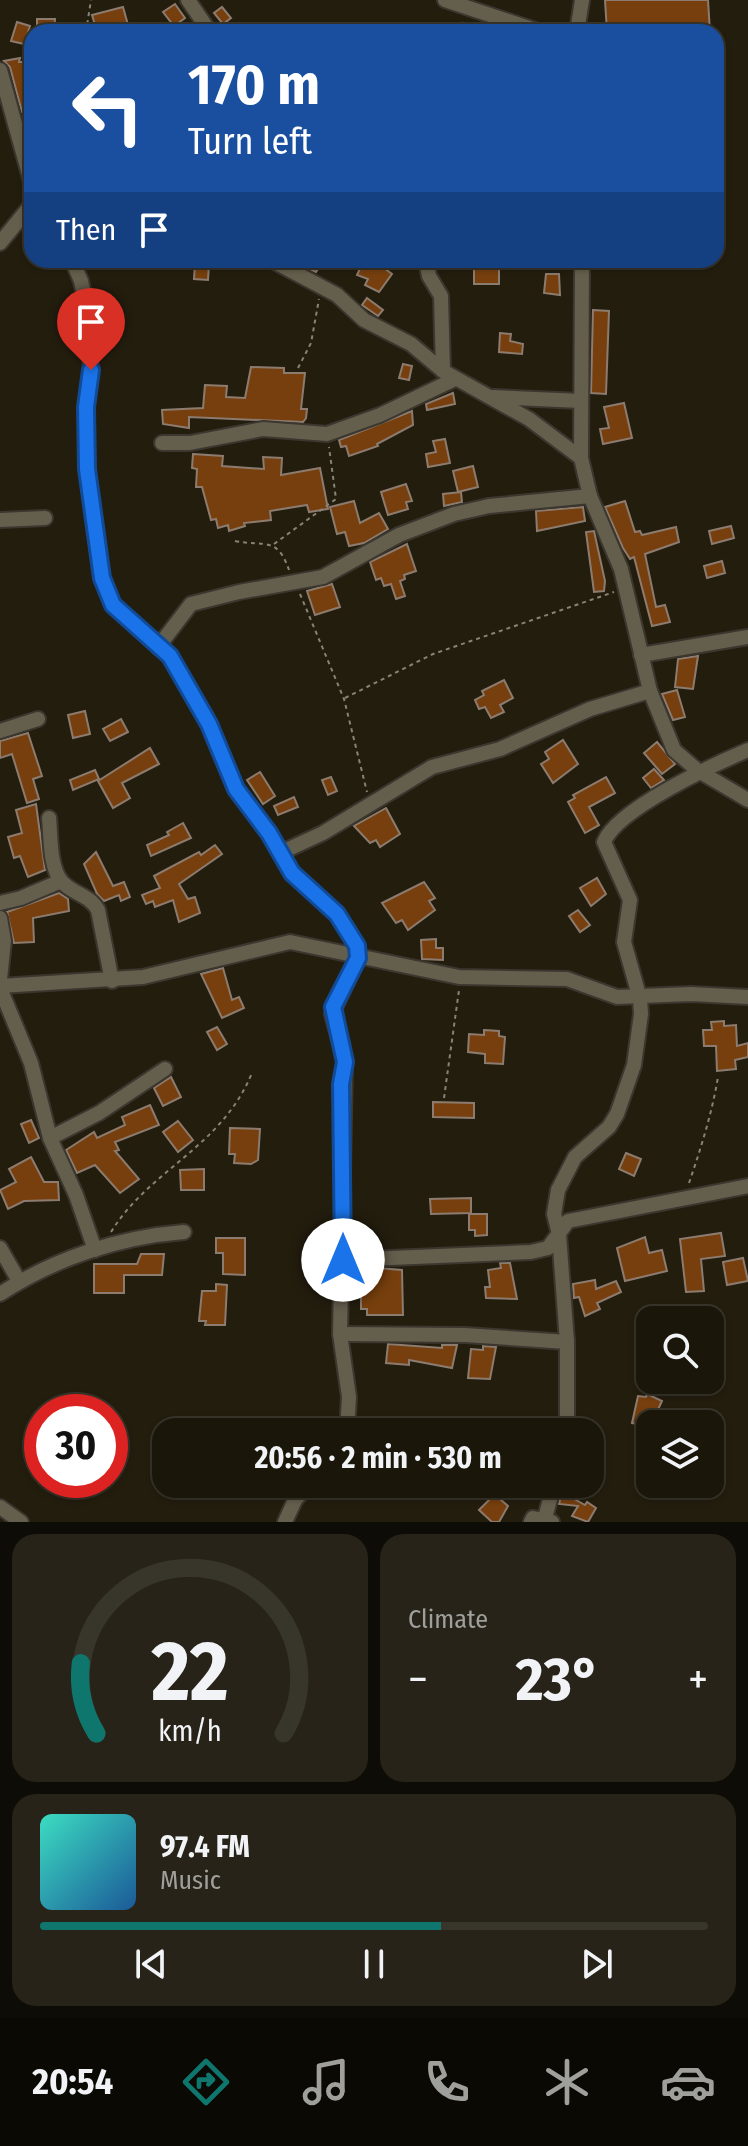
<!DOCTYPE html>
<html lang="en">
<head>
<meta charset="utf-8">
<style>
  body { margin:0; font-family:"Fira Sans Condensed",sans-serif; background:#272318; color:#f1f3f6; height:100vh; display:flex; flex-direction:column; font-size:30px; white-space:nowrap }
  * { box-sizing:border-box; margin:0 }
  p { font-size:26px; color:#9f9f9c }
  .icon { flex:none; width:44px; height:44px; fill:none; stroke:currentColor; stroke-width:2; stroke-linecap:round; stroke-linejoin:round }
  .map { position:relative; height:1522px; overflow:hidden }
  .drawer { display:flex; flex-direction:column; gap:12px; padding:12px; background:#0e0c06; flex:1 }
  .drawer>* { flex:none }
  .banner { position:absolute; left:24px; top:24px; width:700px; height:244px; border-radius:24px; box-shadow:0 2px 6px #0004,0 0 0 2px #38352b; background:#1a4fa0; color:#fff; overflow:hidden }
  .buttons { position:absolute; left:636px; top:1306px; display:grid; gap:16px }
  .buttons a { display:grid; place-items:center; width:88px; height:88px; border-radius:16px; background:#1a160a; box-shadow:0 2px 6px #0004,0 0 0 2px #38352b; font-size:40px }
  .speed { position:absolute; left:24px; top:1394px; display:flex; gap:16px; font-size:40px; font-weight:700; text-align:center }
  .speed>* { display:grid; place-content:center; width:104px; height:104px; border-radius:50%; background:#1a160a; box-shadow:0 2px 6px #0004,0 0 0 2px #38352b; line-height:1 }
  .speed .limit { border:12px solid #d22; background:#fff; color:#111 }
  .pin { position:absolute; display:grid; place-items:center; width:68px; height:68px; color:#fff; margin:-82px -34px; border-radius:50% 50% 50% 0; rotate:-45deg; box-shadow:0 0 8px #0007 }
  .pin .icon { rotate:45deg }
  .me { position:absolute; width:88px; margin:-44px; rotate:0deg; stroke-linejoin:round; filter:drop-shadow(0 0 6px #0008) }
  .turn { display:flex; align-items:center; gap:28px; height:168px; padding:0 32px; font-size:36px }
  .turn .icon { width:104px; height:104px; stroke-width:2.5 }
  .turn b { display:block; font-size:56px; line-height:68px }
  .then { display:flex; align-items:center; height:76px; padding:0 32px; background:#0003; gap:16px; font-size:30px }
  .big { font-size:60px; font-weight:700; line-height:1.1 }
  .drawer .widget { flex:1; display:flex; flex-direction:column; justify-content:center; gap:12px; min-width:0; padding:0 28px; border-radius:24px; background:#272318 }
  .drawer .dial { align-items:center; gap:0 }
  .dial svg { height:208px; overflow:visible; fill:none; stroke:#38352b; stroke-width:7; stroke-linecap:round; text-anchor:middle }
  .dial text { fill:#f1f3f6; stroke:none }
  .song { display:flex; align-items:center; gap:24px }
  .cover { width:96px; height:96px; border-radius:12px; background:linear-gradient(135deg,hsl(170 70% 55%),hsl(210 70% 35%)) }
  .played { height:8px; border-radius:4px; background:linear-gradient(90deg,#0f766e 60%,#38352b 60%) }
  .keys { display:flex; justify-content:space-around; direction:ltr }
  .heat { display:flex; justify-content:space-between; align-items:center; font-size:44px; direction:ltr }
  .drawer .tiles { flex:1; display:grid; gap:12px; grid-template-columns:1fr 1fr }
  .widget:last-child { grid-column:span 2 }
  .trip { position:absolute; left:152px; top:1418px; width:452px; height:80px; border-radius:24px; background:#1a160a; box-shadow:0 2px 6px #0004,0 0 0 2px #38352b; font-weight:700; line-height:80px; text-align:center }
  .dock { display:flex; height:128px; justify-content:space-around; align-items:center; background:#0a0904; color:#9f9f9c }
  .dock .icon { width:56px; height:56px }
  .dock .active { color:#0f766e }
  .dock b { font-size:36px; color:#f1f3f6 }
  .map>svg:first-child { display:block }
  .building { fill:#763f0d; stroke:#8c7b6f; stroke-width:2 }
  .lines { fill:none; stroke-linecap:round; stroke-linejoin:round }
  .minor-casing { stroke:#3b362e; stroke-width:18 }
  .path { stroke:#878376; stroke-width:2; stroke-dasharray:4 4; stroke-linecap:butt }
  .minor { stroke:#645e4d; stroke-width:14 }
  .route-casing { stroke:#114b97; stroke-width:20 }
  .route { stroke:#1a73e8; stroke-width:14 }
</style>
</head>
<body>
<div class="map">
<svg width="748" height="1522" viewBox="0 0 748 1522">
  <rect width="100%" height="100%" fill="#231d0e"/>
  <g class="building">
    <polygon points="605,0 708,0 710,32 607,32"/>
    <polygon points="175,4 185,18 174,26 163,12"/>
    <polygon points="123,7 130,32 97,32 92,15"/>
    <polygon points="222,7 231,18 223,24 214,13"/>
    <polygon points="37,19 55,19 54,32 37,32"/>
    <polygon points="17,22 30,26 24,44 11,41"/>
    <polygon points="20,58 19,62 32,62 32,111 22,112 10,67 4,61"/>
    <polygon points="292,260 315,260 321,264 316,272"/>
    <polygon points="364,260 373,260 392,274 379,292 365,285 368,279 357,275"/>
    <rect x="474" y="260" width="25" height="24"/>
    <polygon points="195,264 209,264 208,280 194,279"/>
    <polygon points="546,274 559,274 560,295 544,293"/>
    <polygon points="367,298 383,310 378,316 362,305"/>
    <polygon points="593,310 609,311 606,394 591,393"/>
    <polygon points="500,333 511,334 510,341 523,344 522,354 499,352"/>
    <polygon points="403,364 412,366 409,380 399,378"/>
    <polygon points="251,367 284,368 284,373 305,373 301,409 307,409 306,418 303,422 189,417 189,428 163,424 162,410 203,408 205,385 227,386 226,397 245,398"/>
    <polygon points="453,393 455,404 427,410 426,404"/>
    <polygon points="624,403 632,438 603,444 600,429 609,428 604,407"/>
    <polygon points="412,411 413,425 377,444 378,446 349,456 346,446 341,447 339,440"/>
    <polygon points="445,439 450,463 428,467 426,454 436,452 433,441"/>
    <polygon points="193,454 223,456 222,466 264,469 263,457 282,458 281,475 320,468 328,509 309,512 307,505 270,511 271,520 244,523 245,526 229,531 228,525 218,528 216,519 211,520 202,487 196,487 197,469 192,468"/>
    <polygon points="473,466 478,487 458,492 453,471"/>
    <polygon points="406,484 412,501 406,502 408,509 388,515 381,492"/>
    <polygon points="461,492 462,502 444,506 443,494"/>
    <polygon points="354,501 360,523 379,513 388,529 364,543 349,546 345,532 337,534 330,507"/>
    <polygon points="625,501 635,532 640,531 642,535 676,527 679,542 645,554 656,607 665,605 670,622 652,626 634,557 630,559 623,548 605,507"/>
    <polygon points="583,507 585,521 537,531 536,511"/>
    <polygon points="731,526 734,538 712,544 709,531"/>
    <polygon points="594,531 605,581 604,591 594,592 586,532"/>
    <polygon points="407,544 416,571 404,575 405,579 400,581 405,596 396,599 391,584 384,586 381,578 376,580 370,562"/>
    <polygon points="722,561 725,573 707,578 704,566"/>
    <polygon points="332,584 340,607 315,615 307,591"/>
    <polygon points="698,656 693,689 675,687 678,659"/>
    <polygon points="504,680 513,698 500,705 504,712 491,718 485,707 479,709 475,700 484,695 482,691"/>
    <polygon points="677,690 685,717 673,720 662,694"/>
    <polygon points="85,711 90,734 73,738 68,715"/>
    <polygon points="121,719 128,732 110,741 103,729"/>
    <polygon points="28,733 42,776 33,779 39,799 27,803 12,754 0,758 0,741"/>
    <polygon points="563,740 578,764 553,783 541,764 549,759 545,752"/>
    <polygon points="657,742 675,764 662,774 644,753"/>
    <polygon points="150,748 159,764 122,783 130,798 113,808 98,781"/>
    <polygon points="654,769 664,780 651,788 643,778"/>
    <polygon points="95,770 99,779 73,790 70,780"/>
    <polygon points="260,772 275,796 263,804 247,780"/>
    <polygon points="331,777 337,791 328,795 322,780"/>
    <polygon points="606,777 615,793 589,807 599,825 585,833 568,802 575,798 573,795"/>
    <polygon points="294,797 298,807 278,815 274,806"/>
    <polygon points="36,804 45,870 28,877 20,856 14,858 8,837 22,833 16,810"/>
    <polygon points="386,808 400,834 380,847 376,840 370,843 354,826"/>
    <polygon points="183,823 191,838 151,856 147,845 169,835 167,832"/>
    <polygon points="215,845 222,854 179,884 188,899 195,897 200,913 179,922 173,900 155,907 153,901 146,904 142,895 160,888 154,876 199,852 201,855"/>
    <polygon points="96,852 113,886 124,882 130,897 121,901 119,895 104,901 97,894 84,864"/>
    <polygon points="597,878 606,894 591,906 580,888"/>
    <polygon points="424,882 435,898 429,901 435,910 408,930 402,920 396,923 382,903"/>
    <polygon points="59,893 68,899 69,911 33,918 34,942 14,943 7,912"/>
    <polygon points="578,910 590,925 580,932 569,916"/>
    <polygon points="436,939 436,948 443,948 443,960 422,959 421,940"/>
    <polygon points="223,968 232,1000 239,997 244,1008 222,1018 201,974"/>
    <polygon points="724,1021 724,1026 736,1025 737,1046 748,1043 748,1057 735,1060 736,1069 717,1071 716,1046 704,1046 703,1030 712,1030 711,1022"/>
    <polygon points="217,1027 227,1044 217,1050 207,1032"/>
    <polygon points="484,1030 499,1031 499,1036 505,1037 503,1064 485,1063 485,1054 468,1052 469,1034 484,1035"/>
    <polygon points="171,1077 181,1097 163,1106 154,1088"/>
    <polygon points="433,1102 474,1103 474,1118 433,1117"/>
    <polygon points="150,1105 159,1125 115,1142 119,1150 115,1151 139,1179 120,1193 95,1165 77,1173 66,1150 94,1132 97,1138 125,1125 122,1117"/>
    <polygon points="31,1120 39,1138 29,1143 21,1124"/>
    <polygon points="178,1121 193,1140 178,1152 163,1132"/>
    <polygon points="230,1128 260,1129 258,1160 251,1164 234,1163 235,1154 229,1154"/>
    <polygon points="626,1153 641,1159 634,1176 619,1169"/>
    <polygon points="31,1157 44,1182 58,1182 59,1200 24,1201 8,1209 0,1190 16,1182 9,1169"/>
    <polygon points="204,1169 204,1190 181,1190 180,1170"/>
    <polygon points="471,1198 471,1213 431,1214 430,1199"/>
    <polygon points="469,1214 487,1214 487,1235 475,1236 475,1230 469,1230"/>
    <polygon points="721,1233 725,1256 701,1259 704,1291 686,1292 680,1239"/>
    <polygon points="645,1237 649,1253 662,1250 667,1271 625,1281 617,1248"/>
    <polygon points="216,1238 245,1238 245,1275 223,1274 223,1253 216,1253"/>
    <polygon points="141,1254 164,1254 162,1275 124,1275 124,1293 94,1293 94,1264 137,1264"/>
    <polygon points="743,1258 748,1281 727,1285 723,1262"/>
    <polygon points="500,1263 510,1263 517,1299 486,1298 485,1287 490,1287 488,1270 501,1268"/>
    <polygon points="378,1268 402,1270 403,1315 367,1315 367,1309 361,1309 361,1280 371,1279 371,1272 378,1272"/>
    <polygon points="595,1280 596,1289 616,1281 621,1292 597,1303 600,1309 585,1316 579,1297 574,1298 573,1284"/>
    <polygon points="216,1284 227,1285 225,1325 205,1325 206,1321 199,1321 202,1291 216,1291"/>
    <polygon points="388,1344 442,1348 442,1345 457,1345 452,1368 409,1360 409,1365 386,1363"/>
    <polygon points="483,1346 496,1347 490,1379 468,1378 471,1349 483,1350"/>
    <polygon points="647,1394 662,1401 650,1427 632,1423 638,1396 646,1397"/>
    <polygon points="483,1420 503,1422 502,1432 481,1432"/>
    <polygon points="469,1485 485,1486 508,1506 499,1522 492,1522 479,1510 490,1499 469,1496"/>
    <polygon points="563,1490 570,1491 569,1496 585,1505 587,1502 596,1508 588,1522 572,1516 578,1506 559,1504"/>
  </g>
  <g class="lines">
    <g class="minor-casing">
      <g id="minor">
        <polyline points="188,0 210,32"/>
        <polyline points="445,0 541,32"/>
        <polyline points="577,32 582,0"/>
        <polyline points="0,70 32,185"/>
        <polyline points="0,243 32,204"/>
        <polyline points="72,260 81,281 87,309 91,370 86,407 87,469 102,578 113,605 170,656 209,724 236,789 269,833 292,873 337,914 357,946 358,958 332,1014 345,1062 340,1334 349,1397 347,1432"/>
        <polyline points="271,260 337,295 364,320 411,344 443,371"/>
        <polyline points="426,260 429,276 441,296 443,371 529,419 581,458"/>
        <polyline points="582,260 581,458 590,496 621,569 650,691 674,750 697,770 748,800"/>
        <polyline points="493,397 581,401"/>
        <polyline points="162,443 190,443 263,429 327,434 380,415 455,379"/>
        <polyline points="0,520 45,518"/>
        <polyline points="158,647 191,604 239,592 323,577 399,535 454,514 489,506 590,496"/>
        <polyline points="641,655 748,637"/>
        <polyline points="0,731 38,719"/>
        <path d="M49,818C51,836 49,867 62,882C73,894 90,895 98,910L112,981"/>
        <polyline points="280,853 323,833 432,767 500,749 590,709 650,691"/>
        <polyline points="0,903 21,898 61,881"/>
        <polyline points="0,918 4,941 0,979"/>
        <polyline points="0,986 143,977 290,942 459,977 567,979 617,997 691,994 748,997"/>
        <polyline points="0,988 31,1063 50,1138 76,1195 95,1250"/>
        <polyline points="50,1138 99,1113 165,1069"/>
        <polyline points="0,1248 19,1281"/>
        <polyline points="343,1260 531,1252 548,1248 568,1221 748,1186"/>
        <path d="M0,1294C55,1258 120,1237 184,1232"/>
        <polyline points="340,1334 465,1335 567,1342"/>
        <path d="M567,1432V1342L559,1234L554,1214L558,1190L575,1157L609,1127L617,1114L634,1065L641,1014L640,999L624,942L630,900L604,842C617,809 715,764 748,750"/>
        <polyline points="0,1507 21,1522"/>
        <polyline points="545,1518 554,1484"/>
        <polyline points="285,1522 295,1500 309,1484"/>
        <polyline points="531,1522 533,1518 552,1522"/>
      </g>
    </g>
    <g class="path">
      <polyline points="86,32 91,0"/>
      <polyline points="457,32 463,22"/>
      <polyline points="298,368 311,343 319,299"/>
      <path d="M235,541C266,547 277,536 289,570"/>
      <polyline points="274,544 336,499 329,447"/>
      <polyline points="300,594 344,699 367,792"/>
      <polyline points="345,698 433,654 614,592"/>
      <polyline points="444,1098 459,990"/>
      <path d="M689,1183C701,1148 712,1113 718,1077"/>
      <path d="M111,1232C150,1169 221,1148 252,1073"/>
    </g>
    <use href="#minor" class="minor"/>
  </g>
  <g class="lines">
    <g class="route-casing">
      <polyline id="route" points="91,370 86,407 87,469 102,578 113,605 170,656 209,724 236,789 269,833 292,873 337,914 357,946 358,958 333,1007 345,1062 341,1084 343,1260"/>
    </g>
    <use href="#route" class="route"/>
  </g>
</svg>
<div class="buttons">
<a><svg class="icon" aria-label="search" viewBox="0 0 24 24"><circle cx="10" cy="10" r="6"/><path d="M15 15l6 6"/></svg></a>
<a><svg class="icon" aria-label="layers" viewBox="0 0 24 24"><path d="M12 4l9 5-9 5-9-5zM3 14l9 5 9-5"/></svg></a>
</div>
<div class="speed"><div class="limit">30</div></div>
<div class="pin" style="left:91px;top:370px;background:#d93025"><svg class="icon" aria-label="arrive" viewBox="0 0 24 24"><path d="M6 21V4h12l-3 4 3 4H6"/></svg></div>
<svg class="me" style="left:343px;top:1260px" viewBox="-20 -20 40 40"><circle r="19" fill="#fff"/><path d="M0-13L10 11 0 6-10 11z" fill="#1a73e8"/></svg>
<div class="trip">20:56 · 2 min · 530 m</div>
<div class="banner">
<div class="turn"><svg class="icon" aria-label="left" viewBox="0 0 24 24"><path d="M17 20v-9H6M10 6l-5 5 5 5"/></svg><div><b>170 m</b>Turn left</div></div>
<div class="then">Then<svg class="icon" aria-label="arrive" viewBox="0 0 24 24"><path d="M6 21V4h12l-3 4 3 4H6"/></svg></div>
</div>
</div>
<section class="drawer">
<div class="tiles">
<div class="widget dial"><svg viewBox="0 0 100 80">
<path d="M14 69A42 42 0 1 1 86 69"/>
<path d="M14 69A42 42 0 0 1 8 42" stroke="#0f766e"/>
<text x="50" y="56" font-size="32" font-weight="700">22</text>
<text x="50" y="72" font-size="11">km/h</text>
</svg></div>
<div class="widget"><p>Climate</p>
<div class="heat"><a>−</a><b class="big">23°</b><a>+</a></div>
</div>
<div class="widget">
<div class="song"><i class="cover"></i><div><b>97.4 FM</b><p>Music</p></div></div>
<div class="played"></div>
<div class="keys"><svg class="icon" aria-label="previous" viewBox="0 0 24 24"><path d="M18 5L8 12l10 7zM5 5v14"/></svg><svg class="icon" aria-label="pause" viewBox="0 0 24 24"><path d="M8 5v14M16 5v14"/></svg><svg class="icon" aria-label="next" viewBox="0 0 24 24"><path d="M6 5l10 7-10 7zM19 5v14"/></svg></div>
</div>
</div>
</section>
<nav class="dock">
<b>20:54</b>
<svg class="icon active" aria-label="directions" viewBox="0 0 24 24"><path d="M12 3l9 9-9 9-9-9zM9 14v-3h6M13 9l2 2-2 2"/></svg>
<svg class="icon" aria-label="music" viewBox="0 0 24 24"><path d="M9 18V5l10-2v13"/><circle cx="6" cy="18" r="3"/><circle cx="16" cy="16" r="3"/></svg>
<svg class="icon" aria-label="phone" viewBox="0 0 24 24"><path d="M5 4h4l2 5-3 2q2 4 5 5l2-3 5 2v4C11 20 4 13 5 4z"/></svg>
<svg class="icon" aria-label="climate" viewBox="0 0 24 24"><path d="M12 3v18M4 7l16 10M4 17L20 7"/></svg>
<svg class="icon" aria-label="car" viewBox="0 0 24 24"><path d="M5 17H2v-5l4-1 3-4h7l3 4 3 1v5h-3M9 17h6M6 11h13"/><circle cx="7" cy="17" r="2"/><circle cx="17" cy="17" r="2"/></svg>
</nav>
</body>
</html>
